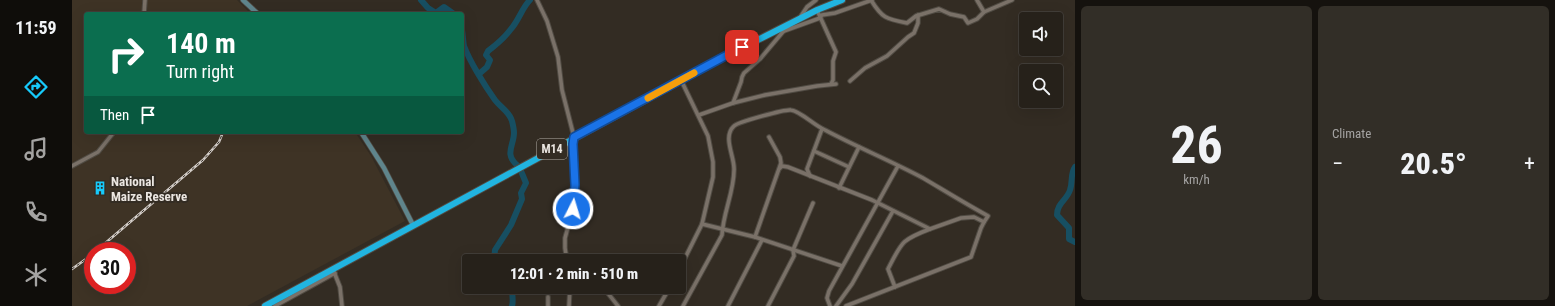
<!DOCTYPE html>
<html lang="en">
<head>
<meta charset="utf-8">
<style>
  body { margin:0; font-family:"Roboto Condensed",sans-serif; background:#322e27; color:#f1f3f6; height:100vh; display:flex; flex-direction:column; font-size:15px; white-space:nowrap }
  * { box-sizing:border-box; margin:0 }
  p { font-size:13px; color:#a4a3a2 }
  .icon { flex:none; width:22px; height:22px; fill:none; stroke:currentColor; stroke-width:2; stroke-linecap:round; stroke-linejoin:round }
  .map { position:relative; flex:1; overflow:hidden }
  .details { display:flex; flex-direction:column; gap:6px; padding:6px; background:#15120e; width:480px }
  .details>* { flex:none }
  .banner { position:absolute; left:12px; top:12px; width:380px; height:122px; border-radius:4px; box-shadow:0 4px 16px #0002,0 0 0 1px #423e39; background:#0b6e4f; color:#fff; overflow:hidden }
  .tools { position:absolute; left:947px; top:12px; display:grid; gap:8px }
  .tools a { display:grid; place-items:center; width:44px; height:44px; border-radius:4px; background:#26211a; box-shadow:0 4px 16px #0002,0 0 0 1px #423e39; font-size:20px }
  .speed { position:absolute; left:12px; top:242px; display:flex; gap:8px; font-size:20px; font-weight:700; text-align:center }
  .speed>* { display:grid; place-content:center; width:52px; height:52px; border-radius:50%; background:#26211a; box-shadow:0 4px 16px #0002,0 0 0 1px #423e39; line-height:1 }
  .speed .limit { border:6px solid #d22; background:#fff; color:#111 }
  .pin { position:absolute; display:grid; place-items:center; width:34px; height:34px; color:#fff; margin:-17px; border-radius:8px; box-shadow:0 2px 6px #0006 }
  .me { position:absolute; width:44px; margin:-22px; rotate:5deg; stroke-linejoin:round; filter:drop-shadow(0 0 3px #0008) }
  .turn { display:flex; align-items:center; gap:14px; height:84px; padding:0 16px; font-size:18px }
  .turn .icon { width:52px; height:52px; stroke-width:2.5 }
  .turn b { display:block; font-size:28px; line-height:34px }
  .then { display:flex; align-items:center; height:38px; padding:0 16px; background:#0003; gap:8px; font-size:15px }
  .big { font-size:30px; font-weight:800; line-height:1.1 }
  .details .card { flex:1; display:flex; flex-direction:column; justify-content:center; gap:6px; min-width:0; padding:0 14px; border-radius:6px; background:#322e27 }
  .details .dial { align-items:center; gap:0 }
  .dial b { font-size:52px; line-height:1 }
  .heat { display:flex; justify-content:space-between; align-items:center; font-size:22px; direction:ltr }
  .details .tiles { flex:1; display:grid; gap:6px; grid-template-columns:repeat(2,1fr) }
  .trip { position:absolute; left:390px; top:254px; width:224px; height:40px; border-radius:4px; background:#26211a; box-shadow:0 4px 16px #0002,0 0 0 1px #423e39; font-weight:800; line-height:40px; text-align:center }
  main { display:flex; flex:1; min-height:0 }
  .menu { display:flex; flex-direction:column; width:72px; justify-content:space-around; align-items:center; background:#0f0d0a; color:#a4a3a2 }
  .menu .icon { width:28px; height:28px }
  .menu .active { color:#17cafb }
  .menu b { font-size:18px; color:#f1f3f6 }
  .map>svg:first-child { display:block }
  .built { fill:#3e3325; fill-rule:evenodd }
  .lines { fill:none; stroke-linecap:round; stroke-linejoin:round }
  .river { stroke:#174f62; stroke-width:6 }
  .street-casing { stroke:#504b43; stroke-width:5.5 }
  .secondary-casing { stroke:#504b43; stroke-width:6 }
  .highway-casing { stroke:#504b43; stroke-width:8 }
  .street { stroke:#7a7168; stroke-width:3.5 }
  .secondary { stroke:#5f858c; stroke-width:4.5 }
  .highway { stroke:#21b4e0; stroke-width:6 }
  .rail-casing { stroke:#d5cfca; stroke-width:2.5 }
  .rail { stroke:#332c23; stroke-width:1; stroke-dasharray:3; stroke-linecap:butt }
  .route-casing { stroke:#114b97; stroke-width:10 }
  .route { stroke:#1a73e8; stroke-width:7 }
  .slow { stroke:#f59e0b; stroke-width:7 }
  .labels { text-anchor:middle; stroke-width:4; stroke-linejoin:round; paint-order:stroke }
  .shield { fill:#332c23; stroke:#b4aea8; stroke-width:1 }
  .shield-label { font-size:12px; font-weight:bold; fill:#ebe6e1 }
  .poi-label { font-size:13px; font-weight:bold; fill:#ebe6e1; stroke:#332c23; text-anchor:start }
</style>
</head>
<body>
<main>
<nav class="menu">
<b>11:59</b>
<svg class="icon active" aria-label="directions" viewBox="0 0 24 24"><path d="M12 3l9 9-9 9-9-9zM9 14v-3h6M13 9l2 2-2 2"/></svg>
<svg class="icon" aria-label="music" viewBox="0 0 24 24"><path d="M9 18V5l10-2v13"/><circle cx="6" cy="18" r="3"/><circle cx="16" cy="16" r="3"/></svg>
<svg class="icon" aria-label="phone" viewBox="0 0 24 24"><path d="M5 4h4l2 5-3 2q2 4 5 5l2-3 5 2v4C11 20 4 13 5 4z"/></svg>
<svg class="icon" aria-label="climate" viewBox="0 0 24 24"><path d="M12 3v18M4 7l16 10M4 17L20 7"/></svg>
</nav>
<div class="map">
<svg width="1003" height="306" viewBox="0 0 1003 306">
  <rect width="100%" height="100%" fill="#332c23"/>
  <path class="built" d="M0,0H165L179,14H14V132H283L299,156L333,221L175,306H0ZM21,251H55V285H21Z"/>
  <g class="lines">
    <g class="river">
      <polyline points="349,0 356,8 364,13 372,7 382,14"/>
      <path d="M390,30C391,35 391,41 392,46C398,62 413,86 423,100C429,108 437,111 440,121C441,125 442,130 442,133C442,145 432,154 445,165"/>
      <path d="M407,74L415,67L418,60L414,55L416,51C424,45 433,37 439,29C447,20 450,8 458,0"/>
      <path d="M1003,167C998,174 1001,182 998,190C995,200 985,203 985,215L997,228V239L1003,242"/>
      <polyline points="423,261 422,260 423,250 439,225 450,199 449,193 454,183 449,171"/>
      <path d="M440,306C442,300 439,293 441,287"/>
    </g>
    <g class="street-casing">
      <g id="street">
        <polyline points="465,0 475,21 486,57 490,90 502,137 503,185 501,209 493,238 493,248 495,261"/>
        <path d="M799,0C810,18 814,19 835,23L844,16L867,9L878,14L892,17L896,23L905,19L912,12L940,0"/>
        <polyline points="905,0 912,12"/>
        <polyline points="745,10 764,52 761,61 761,80 759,84"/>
        <polyline points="72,14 73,0"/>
        <polyline points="727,19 735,7 744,0"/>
        <polyline points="712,31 748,18 750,15 763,13 800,0"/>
        <polyline points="778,81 793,68 815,56 836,37 842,33 846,23 846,15"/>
        <polyline points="661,103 669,82 670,77 672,73 688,59 715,27"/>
        <polyline points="627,115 661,103 693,95 745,86 764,84"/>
        <polyline points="742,151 777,167"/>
        <polyline points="0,166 26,152 42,132"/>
        <polyline points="738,176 735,169 750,129"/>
        <polyline points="767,188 787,147"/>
        <polyline points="630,224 683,237 770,266"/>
        <polyline points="683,237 709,163 708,157 697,137"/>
        <polyline points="607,270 630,224 641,177 641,162 636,136 609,80"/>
        <polyline points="262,272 268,287 270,306"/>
        <polyline points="531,287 546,306"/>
        <path d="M823,287L816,269C830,242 829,240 858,229"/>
        <polyline points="476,297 476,306"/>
        <polyline points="203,306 263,273"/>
        <polyline points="497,306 498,287"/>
        <polyline points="587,306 598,287"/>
        <path d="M611,306L650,235C651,213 662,192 662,170C663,157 650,137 662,126C666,122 713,109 719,110C728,111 743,126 753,130C785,147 819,161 851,178C873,191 894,204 916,216L912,222L902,217L889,218L858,229L800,200L716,167L710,166L708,168"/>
        <polyline points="656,306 690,240"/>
        <polyline points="696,306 722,256 721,250 741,203"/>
        <polyline points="758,306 755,298 757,291 826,166"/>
        <polyline points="764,306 780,284 821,211"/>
        <polyline points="774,306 899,257 909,228 912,222"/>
      </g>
    </g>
    <g class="secondary-casing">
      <g id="secondary">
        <polyline points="171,0 186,14"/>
        <polyline points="289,132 312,168 341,225"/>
      </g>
    </g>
    <g class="highway-casing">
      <polyline id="highway" points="193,306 658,54 745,10 770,0"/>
    </g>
    <use href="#street" class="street"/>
    <use href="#secondary" class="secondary"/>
    <use href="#highway" class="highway"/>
    <g class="rail-casing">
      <g id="rail">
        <polyline points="24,251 131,160 147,142 151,132"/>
        <polyline points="0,269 21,254"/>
      </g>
    </g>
    <use href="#rail" class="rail"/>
  </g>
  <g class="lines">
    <g class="route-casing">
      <polyline id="route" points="501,209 503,185 501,144 502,137 670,47"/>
    </g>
    <use href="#route" class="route"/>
    <polyline class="slow" points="576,98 622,73"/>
  </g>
  <defs>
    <g id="building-bare" transform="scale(1.08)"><path d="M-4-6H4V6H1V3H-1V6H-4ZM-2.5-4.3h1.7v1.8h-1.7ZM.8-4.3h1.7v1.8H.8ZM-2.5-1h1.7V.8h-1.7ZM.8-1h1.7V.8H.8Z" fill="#17cafb" stroke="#332c23" stroke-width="2.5" paint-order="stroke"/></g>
  </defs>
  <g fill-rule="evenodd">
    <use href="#building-bare" x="28" y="188"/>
  </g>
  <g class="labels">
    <rect class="shield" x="465" y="139" width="30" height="20" rx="3"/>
    <g class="shield-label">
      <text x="480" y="153">M14</text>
    </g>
    <g class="poi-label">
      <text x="39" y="186">National<tspan x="39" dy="15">Maize Reserve</tspan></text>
    </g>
  </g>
</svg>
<div class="tools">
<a><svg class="icon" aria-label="sound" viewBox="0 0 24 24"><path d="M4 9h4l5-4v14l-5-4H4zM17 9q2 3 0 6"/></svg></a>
<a><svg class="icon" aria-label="search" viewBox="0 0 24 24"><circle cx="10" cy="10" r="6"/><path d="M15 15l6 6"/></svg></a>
</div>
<div class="speed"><div class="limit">30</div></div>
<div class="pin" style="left:670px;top:47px;background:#d93025"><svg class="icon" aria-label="arrive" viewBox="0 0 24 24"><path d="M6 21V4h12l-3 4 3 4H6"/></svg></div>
<svg class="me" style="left:501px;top:209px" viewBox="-20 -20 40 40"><circle r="17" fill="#1a73e8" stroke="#fff" stroke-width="3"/><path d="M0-11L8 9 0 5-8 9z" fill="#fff"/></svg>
<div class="trip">12:01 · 2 min · 510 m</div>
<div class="banner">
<div class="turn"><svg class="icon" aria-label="right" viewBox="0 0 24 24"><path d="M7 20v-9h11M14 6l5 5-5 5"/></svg><div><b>140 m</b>Turn right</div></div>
<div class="then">Then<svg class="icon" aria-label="arrive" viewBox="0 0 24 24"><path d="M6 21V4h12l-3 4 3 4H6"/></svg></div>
</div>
</div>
<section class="details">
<div class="tiles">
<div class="card dial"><b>26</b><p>km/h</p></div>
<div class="card"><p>Climate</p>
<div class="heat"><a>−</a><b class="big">20.5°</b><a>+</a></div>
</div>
</div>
</section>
</main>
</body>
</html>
